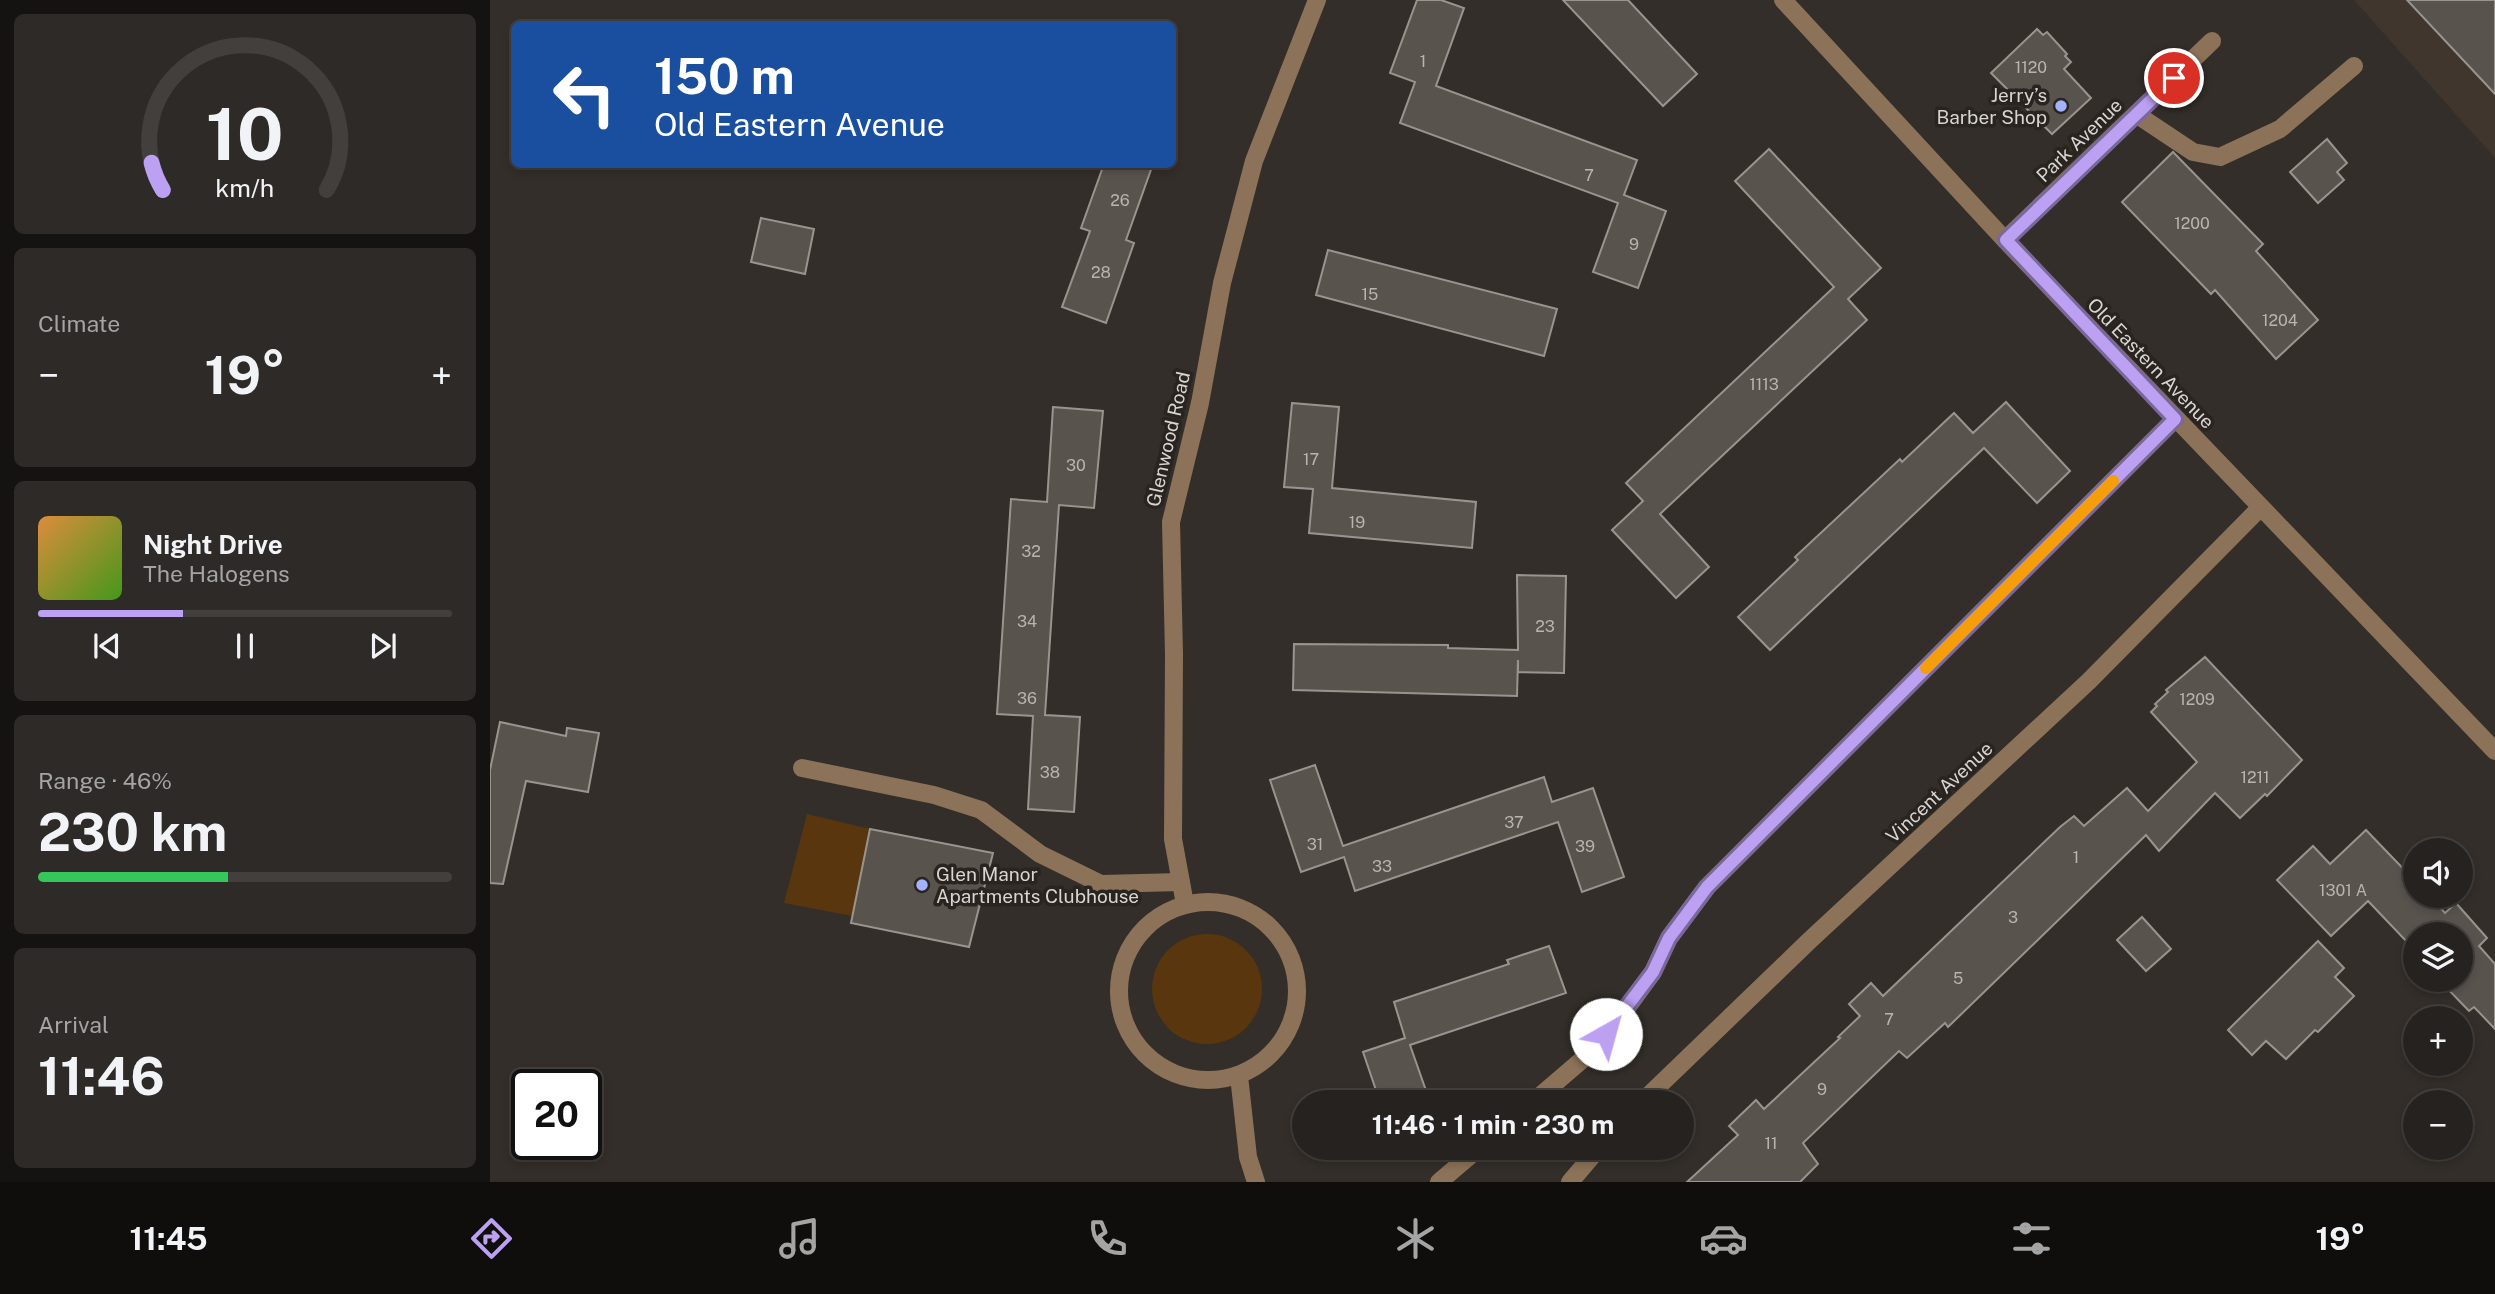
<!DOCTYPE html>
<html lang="en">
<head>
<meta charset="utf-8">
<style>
  body { margin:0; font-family:"Public Sans",sans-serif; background:#2e2a28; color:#f1f3f6; height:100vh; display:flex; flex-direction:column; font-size:26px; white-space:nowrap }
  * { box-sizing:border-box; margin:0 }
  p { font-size:23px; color:#a4a4a4 }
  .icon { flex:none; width:38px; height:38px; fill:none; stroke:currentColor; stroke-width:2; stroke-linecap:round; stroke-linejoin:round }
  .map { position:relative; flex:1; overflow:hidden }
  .panel { display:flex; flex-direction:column; gap:14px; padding:14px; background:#151311; width:490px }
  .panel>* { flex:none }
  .top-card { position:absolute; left:21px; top:21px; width:665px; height:147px; border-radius:10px; box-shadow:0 4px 10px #0003,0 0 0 2px #423f3d; background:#1a4fa0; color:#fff; overflow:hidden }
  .controls { position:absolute; left:1913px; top:838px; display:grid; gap:14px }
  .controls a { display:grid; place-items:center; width:70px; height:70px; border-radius:50%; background:#26221f; box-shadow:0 4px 10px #0003,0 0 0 2px #423f3d; font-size:35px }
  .speed { position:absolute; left:21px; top:1069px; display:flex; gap:14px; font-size:35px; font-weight:700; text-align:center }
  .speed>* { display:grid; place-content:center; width:91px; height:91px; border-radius:50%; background:#26221f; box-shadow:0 4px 10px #0003,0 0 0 2px #423f3d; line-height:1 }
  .speed .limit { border:4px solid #111; border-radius:10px; background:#fff; color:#111 }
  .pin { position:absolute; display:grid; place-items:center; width:60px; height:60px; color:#fff; margin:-30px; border:4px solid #fff; border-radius:50%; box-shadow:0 2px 7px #0007 }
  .me { position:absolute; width:77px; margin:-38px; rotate:38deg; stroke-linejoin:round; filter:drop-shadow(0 0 5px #0008) }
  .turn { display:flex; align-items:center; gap:24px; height:147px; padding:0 28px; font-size:32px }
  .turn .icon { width:91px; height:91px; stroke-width:2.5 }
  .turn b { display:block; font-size:49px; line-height:60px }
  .big { font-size:52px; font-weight:700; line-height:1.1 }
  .panel .card { flex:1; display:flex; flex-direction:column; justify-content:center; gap:10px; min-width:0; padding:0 24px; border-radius:10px; background:#2e2a28 }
  .panel .dial { align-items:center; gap:0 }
  .dial svg { height:182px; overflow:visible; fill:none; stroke:#423f3d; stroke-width:7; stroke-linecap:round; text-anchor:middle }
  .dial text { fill:#f1f3f6; stroke:none }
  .song { display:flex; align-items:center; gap:21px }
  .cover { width:84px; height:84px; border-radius:10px; background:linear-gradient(135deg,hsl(30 70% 55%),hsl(100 70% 35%)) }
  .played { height:7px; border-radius:4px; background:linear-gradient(90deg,#bca0f2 35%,#423f3d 35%) }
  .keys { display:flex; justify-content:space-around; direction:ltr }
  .heat { display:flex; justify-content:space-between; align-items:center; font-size:38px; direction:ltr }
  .charge { height:10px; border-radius:5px; background:linear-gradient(90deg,#34c759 46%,#423f3d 0) }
  .trip { position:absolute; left:802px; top:1090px; width:402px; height:70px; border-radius:35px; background:#26221f; box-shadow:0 4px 10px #0003,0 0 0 2px #423f3d; font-weight:700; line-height:70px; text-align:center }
  .dock { display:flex; height:112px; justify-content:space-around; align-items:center; background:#0f0e0c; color:#a4a4a4 }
  .dock .icon { width:49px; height:49px }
  .dock .selected { color:#bca0f2 }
  .dock b { font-size:32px; color:#f1f3f6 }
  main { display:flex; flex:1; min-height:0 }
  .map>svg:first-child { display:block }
  .built { fill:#40362d }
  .green { fill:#59360d }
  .building { fill:#59534e; stroke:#9a948e; stroke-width:2 }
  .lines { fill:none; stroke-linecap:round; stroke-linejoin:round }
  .minor { stroke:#8c7258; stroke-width:18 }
  .route-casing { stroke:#7a689d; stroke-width:18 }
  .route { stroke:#bca0f2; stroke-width:12 }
  .slow { stroke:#f59e0b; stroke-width:12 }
  .poi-dot { fill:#a3b2fd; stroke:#29241f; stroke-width:2.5 }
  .labels { text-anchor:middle; stroke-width:7; stroke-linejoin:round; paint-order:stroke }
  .number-label { font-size:16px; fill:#b8b4b0 }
  .poi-label { font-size:19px; fill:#d7d4d1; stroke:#29241f; text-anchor:end }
  .street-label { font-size:19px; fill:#d7d4d1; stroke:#29241f }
</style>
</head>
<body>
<main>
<section class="panel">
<div class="card dial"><svg viewBox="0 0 100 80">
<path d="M14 69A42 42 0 1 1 86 69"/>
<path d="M14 69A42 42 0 0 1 9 57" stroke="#bca0f2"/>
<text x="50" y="56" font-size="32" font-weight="700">10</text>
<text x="50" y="72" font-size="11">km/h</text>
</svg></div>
<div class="card"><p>Climate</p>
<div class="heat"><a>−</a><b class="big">19°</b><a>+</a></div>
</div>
<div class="card">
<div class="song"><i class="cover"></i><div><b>Night Drive</b><p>The Halogens</p></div></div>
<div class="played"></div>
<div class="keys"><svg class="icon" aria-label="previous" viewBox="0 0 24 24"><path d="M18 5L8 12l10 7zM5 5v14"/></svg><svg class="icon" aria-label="pause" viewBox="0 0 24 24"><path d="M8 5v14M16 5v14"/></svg><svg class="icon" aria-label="next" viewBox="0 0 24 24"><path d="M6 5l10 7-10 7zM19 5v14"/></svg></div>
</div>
<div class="card"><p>Range · 46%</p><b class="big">230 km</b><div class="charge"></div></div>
<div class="card"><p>Arrival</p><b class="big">11:46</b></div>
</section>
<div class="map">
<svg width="2005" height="1182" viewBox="0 0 2005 1182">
  <rect width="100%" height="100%" fill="#332e29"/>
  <polygon class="built" points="1864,0 2005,0 2005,158"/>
  <g class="green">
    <polygon points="317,814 380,829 362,916 294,903"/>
    <circle cx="717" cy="989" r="55"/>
  </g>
  <g class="building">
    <polygon points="927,0 951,0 974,8 946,86 1147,160 1134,195 1176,211 1148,288 1103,272 1128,203 910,123 925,82 900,73"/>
    <polygon points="1073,0 1138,0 1207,74 1173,106"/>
    <polygon points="1917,0 2005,0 2005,94"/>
    <polygon points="1547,29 1553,35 1557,32 1577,54 1575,56 1581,62 1574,69 1601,98 1562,134 1501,73"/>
    <polygon points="1837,139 1857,163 1847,172 1854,180 1828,203 1800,172"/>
    <polygon points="1279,149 1391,268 1358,299 1377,320 1170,514 1219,567 1186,598 1122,530 1153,501 1136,483 1344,287 1245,181"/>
    <polygon points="1683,152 1773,244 1766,251 1828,320 1786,359 1725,290 1721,294 1632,202"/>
    <polygon points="614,164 663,164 636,240 644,243 616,323 572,307 600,231 591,228"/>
    <polygon points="271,218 324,229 315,274 261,262"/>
    <polygon points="838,250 1067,309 1054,356 826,295"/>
    <polygon points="1516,402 1580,471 1547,503 1494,448 1280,650 1248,617 1308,560 1305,557 1410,459 1412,462 1464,413 1483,433"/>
    <polygon points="802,403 849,407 842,488 986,502 982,548 819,533 823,489 794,487"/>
    <polygon points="563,407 613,411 604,508 569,505 555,715 590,717 584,812 538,809 543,716 507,714 521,499 557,502"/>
    <polygon points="1027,575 1076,576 1074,673 1028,672 1028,660 1027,696 803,690 804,644 958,645 958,648 1028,650"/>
    <polygon points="1715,657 1812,760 1777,796 1775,794 1750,818 1725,793 1669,851 1656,835 1458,1027 1455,1023 1417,1058 1409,1051 1313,1143 1328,1164 1310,1182 1197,1182 1248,1135 1239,1126 1266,1100 1274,1109 1350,1038 1348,1037 1370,1016 1359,1004 1381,983 1393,996 1570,827 1584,816 1594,826 1637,788 1658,811 1707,762 1661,712 1667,706 1665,704 1678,692 1676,690"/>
    <polygon points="10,722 76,736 77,728 109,733 98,792 36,781 13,884 0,883 0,770"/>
    <polygon points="825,765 853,846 1054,777 1062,802 1103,788 1134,877 1092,892 1068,822 865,891 854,857 811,872 780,780"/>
    <polygon points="380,829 503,853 479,947 361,923"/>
    <polygon points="1876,830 1925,881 1925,896 1940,896 1955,913 1966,903 1997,938 1989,946 2005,964 2005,1029 1984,1007 1979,1011 1949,980 1970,980 1970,934 1925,934 1925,955 1917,947 1920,945 1878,901 1841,936 1787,880 1823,846 1840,864"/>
    <polygon points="1652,917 1681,949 1656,971 1627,940"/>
    <polygon points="1828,941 1854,968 1845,977 1864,996 1828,1032 1825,1030 1796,1059 1776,1041 1762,1055 1738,1030"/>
    <polygon points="1059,946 1076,993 920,1045 940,1102 890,1102 873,1052 915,1038 904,1002 1019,964 1017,960"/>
  </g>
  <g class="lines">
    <g class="minor">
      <polyline points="1293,0 1515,240 2005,751"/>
      <polyline points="1646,114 1703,152 1730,157 1790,129 1864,66"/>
      <polyline points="1515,240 1722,41"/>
      <polyline points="312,768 444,795 491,810 550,854 611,884 691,882"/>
      <circle cx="718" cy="991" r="89"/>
      <polyline points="695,904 683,839 684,654 681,522 710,403 732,283 764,161 827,0"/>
      <polyline points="749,1076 758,1157 766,1182"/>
      <polyline points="1043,1102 1100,1053 1131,1016 1163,972 1179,938 1217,887 1685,419"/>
      <polyline points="1152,1102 1319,941 1599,681 1770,508"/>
      <polyline points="949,1182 989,1148"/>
      <polyline points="1080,1182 1109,1148"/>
    </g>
  </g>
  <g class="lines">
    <g class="route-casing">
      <polyline id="route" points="1116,1034 1163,972 1179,938 1217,887 1685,419 1516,240 1684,78"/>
    </g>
    <use href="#route" class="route"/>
    <polyline class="slow" points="1436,668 1623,481"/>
  </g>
  <g class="poi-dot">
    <circle cx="1571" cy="106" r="7"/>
    <circle cx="432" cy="885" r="7"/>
  </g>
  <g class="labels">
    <g class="number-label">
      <text x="933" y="67">1</text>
      <text x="1541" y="73">1120</text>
      <text x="1099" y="181">7</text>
      <text x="630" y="206">26</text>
      <text x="1702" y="229">1200</text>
      <text x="1144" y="250">9</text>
      <text x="611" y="278">28</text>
      <text x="880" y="300">15</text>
      <text x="1790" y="326">1204</text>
      <text x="1274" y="390">1113</text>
      <text x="821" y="465">17</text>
      <text x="586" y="471">30</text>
      <text x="867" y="528">19</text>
      <text x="541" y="557">32</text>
      <text x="537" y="627">34</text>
      <text x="1055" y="632">23</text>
      <text x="537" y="704">36</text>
      <text x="1707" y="705">1209</text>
      <text x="560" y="778">38</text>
      <text x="1765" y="783">1211</text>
      <text x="1024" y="828">37</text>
      <text x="825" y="850">31</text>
      <text x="1095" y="852">39</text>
      <text x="1586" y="863">1</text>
      <text x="892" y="872">33</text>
      <text x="1853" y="896">1301 A</text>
      <text x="1523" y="923">3</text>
      <text x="1468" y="984">5</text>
      <text x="1399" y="1025">7</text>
      <text x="1332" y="1095">9</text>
      <text x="1281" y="1149">11</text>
    </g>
    <g class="poi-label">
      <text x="1557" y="102">Jerry’s<tspan x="1557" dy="22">Barber Shop</tspan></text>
      <text x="446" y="881" text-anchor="start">Glen Manor<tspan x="446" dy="22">Apartments Clubhouse</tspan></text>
    </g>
    <g class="street-label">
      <text transform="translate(1589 140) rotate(-44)" y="7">Park Avenue</text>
      <text transform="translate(1661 363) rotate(46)" y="7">Old Eastern Avenue</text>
      <text transform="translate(678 439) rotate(-77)" y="7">Glenwood Road</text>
      <text transform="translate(1449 792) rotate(-43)" y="7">Vincent Avenue</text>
    </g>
  </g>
</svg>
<div class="controls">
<a><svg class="icon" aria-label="sound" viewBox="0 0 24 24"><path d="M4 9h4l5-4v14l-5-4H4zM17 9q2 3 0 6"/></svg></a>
<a><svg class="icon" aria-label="layers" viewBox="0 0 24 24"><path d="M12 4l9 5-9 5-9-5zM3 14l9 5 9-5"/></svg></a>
<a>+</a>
<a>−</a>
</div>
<div class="speed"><div class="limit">20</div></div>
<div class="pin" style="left:1684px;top:78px;background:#d93025"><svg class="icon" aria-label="arrive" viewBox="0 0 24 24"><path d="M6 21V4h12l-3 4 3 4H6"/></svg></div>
<svg class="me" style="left:1116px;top:1034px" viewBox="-20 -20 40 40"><circle r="19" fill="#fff"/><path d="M0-13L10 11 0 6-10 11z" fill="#bca0f2"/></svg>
<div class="trip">11:46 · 1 min · 230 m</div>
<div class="top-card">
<div class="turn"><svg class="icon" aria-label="left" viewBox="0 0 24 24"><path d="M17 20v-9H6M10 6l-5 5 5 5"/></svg><div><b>150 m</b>Old Eastern Avenue</div></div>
</div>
</div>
</main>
<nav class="dock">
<b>11:45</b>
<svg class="icon selected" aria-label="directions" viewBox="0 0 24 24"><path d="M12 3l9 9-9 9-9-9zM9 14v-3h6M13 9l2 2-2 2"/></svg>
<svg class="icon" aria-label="music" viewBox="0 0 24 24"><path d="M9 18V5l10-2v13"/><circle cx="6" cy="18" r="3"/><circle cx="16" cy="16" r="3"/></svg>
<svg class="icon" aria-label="phone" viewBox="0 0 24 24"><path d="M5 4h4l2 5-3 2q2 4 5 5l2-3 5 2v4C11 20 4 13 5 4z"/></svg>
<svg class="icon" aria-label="climate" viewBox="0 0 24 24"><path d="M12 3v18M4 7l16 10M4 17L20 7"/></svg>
<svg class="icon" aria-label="car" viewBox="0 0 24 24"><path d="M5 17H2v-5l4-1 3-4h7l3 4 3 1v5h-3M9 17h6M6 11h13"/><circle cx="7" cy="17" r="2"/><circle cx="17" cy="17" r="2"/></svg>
<svg class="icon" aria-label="filters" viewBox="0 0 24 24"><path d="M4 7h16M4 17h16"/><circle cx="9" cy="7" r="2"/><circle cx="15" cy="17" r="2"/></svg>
<b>19°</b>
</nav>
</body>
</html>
